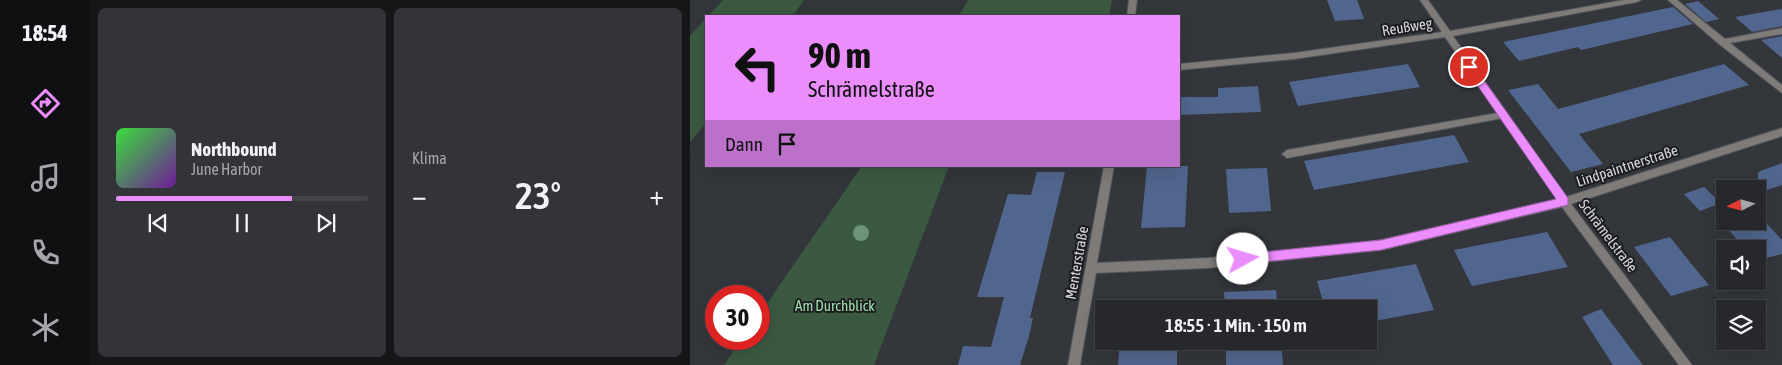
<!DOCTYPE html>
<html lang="de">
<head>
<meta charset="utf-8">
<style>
  body { margin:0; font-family:"Asap Condensed",sans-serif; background:#323438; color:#f1f3f6; height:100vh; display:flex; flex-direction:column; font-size:19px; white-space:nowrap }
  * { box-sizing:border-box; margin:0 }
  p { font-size:16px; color:#a4a6a9 }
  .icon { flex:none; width:28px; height:28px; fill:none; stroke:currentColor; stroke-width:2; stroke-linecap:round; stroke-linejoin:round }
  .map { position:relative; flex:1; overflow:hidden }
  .details { display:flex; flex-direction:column; gap:8px; padding:8px; background:#151618; width:600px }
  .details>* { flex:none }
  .guide { position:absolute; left:15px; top:15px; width:475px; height:152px; border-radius:0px; box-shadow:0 5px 20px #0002,0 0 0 1px #424448; background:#eb8dfc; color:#111; overflow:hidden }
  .needle { width:32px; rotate:264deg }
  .fabs { position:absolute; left:1026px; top:180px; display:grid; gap:10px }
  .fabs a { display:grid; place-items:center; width:50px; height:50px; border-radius:0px; background:#26282c; box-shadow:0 5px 20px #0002,0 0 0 1px #424448; font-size:25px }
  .speed { position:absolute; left:15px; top:285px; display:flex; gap:10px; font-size:25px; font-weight:700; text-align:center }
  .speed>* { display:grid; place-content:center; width:65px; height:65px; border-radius:50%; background:#26282c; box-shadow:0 5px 20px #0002,0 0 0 1px #424448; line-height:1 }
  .speed .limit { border:8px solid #d22; background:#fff; color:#111 }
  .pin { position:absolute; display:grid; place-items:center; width:42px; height:42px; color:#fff; margin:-21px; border:2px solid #fff; border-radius:50%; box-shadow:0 1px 5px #0007 }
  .me { position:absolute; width:55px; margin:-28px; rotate:84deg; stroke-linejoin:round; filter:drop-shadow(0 0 4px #0008) }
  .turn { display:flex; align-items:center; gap:18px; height:105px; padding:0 20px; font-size:22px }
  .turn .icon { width:65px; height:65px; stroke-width:2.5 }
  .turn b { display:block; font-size:35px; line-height:42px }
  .then { display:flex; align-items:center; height:48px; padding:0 20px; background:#0003; gap:10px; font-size:19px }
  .big { font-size:38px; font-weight:600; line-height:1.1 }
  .details .widget { flex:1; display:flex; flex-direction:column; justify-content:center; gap:8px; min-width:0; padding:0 18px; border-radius:8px; background:#323438 }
  .song { display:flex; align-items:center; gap:15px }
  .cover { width:60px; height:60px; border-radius:8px; background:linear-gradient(135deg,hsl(120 70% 55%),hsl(280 70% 35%)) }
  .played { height:5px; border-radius:2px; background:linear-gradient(90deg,#eb8dfc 70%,#424448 70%) }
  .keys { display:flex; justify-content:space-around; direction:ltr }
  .heat { display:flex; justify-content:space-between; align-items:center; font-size:28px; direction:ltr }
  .details .tiles { flex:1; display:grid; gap:8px; grid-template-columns:repeat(2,1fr) }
  .trip { position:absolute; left:405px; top:300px; width:282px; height:50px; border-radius:0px; background:#26282c; box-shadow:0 5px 20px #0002,0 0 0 1px #424448; font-weight:600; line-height:50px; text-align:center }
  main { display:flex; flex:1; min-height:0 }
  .tab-bar { display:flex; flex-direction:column; width:90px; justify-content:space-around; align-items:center; background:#0f1012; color:#a4a6a9 }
  .tab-bar .icon { width:35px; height:35px }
  .tab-bar .on { color:#eb8dfc }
  .tab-bar b { font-size:22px; color:#f1f3f6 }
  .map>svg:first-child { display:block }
  .green { fill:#3b5940 }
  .building { fill:#51668e }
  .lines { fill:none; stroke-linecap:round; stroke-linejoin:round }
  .service-casing { stroke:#505358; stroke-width:2 }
  .minor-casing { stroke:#505358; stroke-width:2 }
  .service { fill:#7e7b79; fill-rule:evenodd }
  .minor { fill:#7e7b79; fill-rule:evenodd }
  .tree { fill:#6d9378 }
  .route { fill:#eb8dfc; stroke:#995ca4 }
  .labels { text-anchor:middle; stroke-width:4; stroke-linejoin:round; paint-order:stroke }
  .street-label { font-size:15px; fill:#d6d7db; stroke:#1c1d20 }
  .park-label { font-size:15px; fill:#9ddfa9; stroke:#1c1d20 }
</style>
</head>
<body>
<main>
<nav class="tab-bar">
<b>18:54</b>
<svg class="icon on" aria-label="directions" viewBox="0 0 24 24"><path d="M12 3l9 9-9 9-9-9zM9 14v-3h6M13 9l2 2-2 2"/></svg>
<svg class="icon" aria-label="music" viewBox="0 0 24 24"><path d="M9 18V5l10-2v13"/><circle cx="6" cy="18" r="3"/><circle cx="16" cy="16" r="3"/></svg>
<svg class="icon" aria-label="phone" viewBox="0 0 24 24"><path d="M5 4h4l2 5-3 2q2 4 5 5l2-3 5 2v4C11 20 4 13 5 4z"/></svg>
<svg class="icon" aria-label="climate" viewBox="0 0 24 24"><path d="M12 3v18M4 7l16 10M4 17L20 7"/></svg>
</nav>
<section class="details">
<div class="tiles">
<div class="widget">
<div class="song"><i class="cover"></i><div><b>Northbound</b><p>June Harbor</p></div></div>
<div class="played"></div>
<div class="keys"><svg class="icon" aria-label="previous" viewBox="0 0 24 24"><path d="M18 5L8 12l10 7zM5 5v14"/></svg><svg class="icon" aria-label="pause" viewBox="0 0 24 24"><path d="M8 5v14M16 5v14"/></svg><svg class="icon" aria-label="next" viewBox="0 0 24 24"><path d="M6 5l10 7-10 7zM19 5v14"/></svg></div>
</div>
<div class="widget"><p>Klima</p>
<div class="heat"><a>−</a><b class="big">23°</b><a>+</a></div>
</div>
</div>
</section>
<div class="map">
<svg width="1092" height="365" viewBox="0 0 1092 365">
  <rect width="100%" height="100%" fill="#33363b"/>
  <g class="green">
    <polygon points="33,0 114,0 103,16 18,16"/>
    <polygon points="278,0 422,0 419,16 269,16"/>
    <polygon points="16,18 16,123 0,142 0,36"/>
    <polygon points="172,166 259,166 184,365 34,365 52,339 69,339 69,315"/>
  </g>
  <g class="building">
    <polygon points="637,0 667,0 674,19 645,21"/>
    <polygon points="1008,1 1029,19 1016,22 995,4"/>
    <polygon points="983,7 1003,24 891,50 888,47 829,61 813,42"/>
    <polygon points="1092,9 1092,26 1062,32 1045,17"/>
    <polygon points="1092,36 1092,58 1071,40"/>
    <polygon points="718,64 730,87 608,106 599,82"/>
    <polygon points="1034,64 1059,85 889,134 913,164 881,172 818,90 848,84 868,109"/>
    <polygon points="568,86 571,112 489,115 489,97 528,97 528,88"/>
    <polygon points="764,135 779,162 624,190 614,161"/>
    <polygon points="1092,163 1092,185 1068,193 1068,172"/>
    <polygon points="457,166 498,166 495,227 451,228"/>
    <polygon points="577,168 581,211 539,213 536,169"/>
    <polygon points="347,172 375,172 340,318 343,318 339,336 330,365 268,365 273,346 301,347 314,297 287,297 318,194 341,195"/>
    <polygon points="1014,187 1031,203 1010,211 994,194"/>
    <polygon points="1035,213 1035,221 1068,221 1068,214 1092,240 1092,254 1068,260 1068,249 1055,249 1026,215"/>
    <polygon points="857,232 878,267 782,286 764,250"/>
    <polygon points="980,237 999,261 1019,285 981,296 944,247"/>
    <polygon points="726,264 744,310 679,322 679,309 635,309 627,281"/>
    <polygon points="586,290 588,309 535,309 534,292"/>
    <polygon points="911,309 953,365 923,365 892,317"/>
    <polygon points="430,341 487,341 487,365 428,365"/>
    <polygon points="536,341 591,341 593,365 536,365"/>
  </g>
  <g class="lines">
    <g class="service-casing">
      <polygon id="service" points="813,112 818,115 813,118 597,158 592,154 597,150"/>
    </g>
    <g class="minor-casing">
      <g id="minor">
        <polygon points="439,0 447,0 445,16 437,16"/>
        <polygon points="730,0 738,0 760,31 934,0 951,0 947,2 763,36 876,197 1092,128 1092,136 881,204 1002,365 989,365 872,207 691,250 518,268 406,273 390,365 378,365 414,166 424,166 407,263 518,258 691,240 867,199 755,37 604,59 489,70 489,64 604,53 752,32"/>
        <polygon points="978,0 987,0 1035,39 1092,28 1092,34 1040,43 1092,85 1092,93 1029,44"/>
      </g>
    </g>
    <use href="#service" class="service"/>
    <use href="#minor" class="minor"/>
  </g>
  <circle class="tree" cx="171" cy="233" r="8"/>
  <polygon class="route" points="779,64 783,65 878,198 878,205 691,250 553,264 549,263 547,259 553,254 691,240 866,199 776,69 774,67"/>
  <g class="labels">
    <g class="street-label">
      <text transform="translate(717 27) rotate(-9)" y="5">Reußweg</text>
      <text transform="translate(937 166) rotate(-18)" y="5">Lindpaintnerstraße</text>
      <text transform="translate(918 236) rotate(53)" y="5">Schrämelstraße</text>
      <text transform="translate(387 263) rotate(-80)" y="5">Menterstraße</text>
    </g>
    <g class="park-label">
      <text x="145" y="311">Am Durchblick</text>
    </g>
  </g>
</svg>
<div class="fabs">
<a><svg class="needle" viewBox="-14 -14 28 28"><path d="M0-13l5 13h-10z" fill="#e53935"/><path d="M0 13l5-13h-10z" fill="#a4a6a9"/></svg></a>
<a><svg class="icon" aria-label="sound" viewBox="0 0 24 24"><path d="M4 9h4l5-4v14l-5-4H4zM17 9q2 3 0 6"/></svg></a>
<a><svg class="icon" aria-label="layers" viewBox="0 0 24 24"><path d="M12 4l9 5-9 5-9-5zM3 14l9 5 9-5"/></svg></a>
</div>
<div class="speed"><div class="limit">30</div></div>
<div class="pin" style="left:779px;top:67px;background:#d93025"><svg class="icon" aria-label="arrive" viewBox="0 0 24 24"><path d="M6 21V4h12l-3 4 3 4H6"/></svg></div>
<svg class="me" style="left:553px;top:259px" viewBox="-20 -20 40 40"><circle r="19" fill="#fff"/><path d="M0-13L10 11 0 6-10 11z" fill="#eb8dfc"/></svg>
<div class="trip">18:55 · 1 Min. · 150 m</div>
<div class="guide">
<div class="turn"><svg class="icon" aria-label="left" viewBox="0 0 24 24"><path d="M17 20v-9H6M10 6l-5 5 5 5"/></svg><div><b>90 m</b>Schrämelstraße</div></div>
<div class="then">Dann<svg class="icon" aria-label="arrive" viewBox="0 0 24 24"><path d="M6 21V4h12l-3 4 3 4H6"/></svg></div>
</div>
</div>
</main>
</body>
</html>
